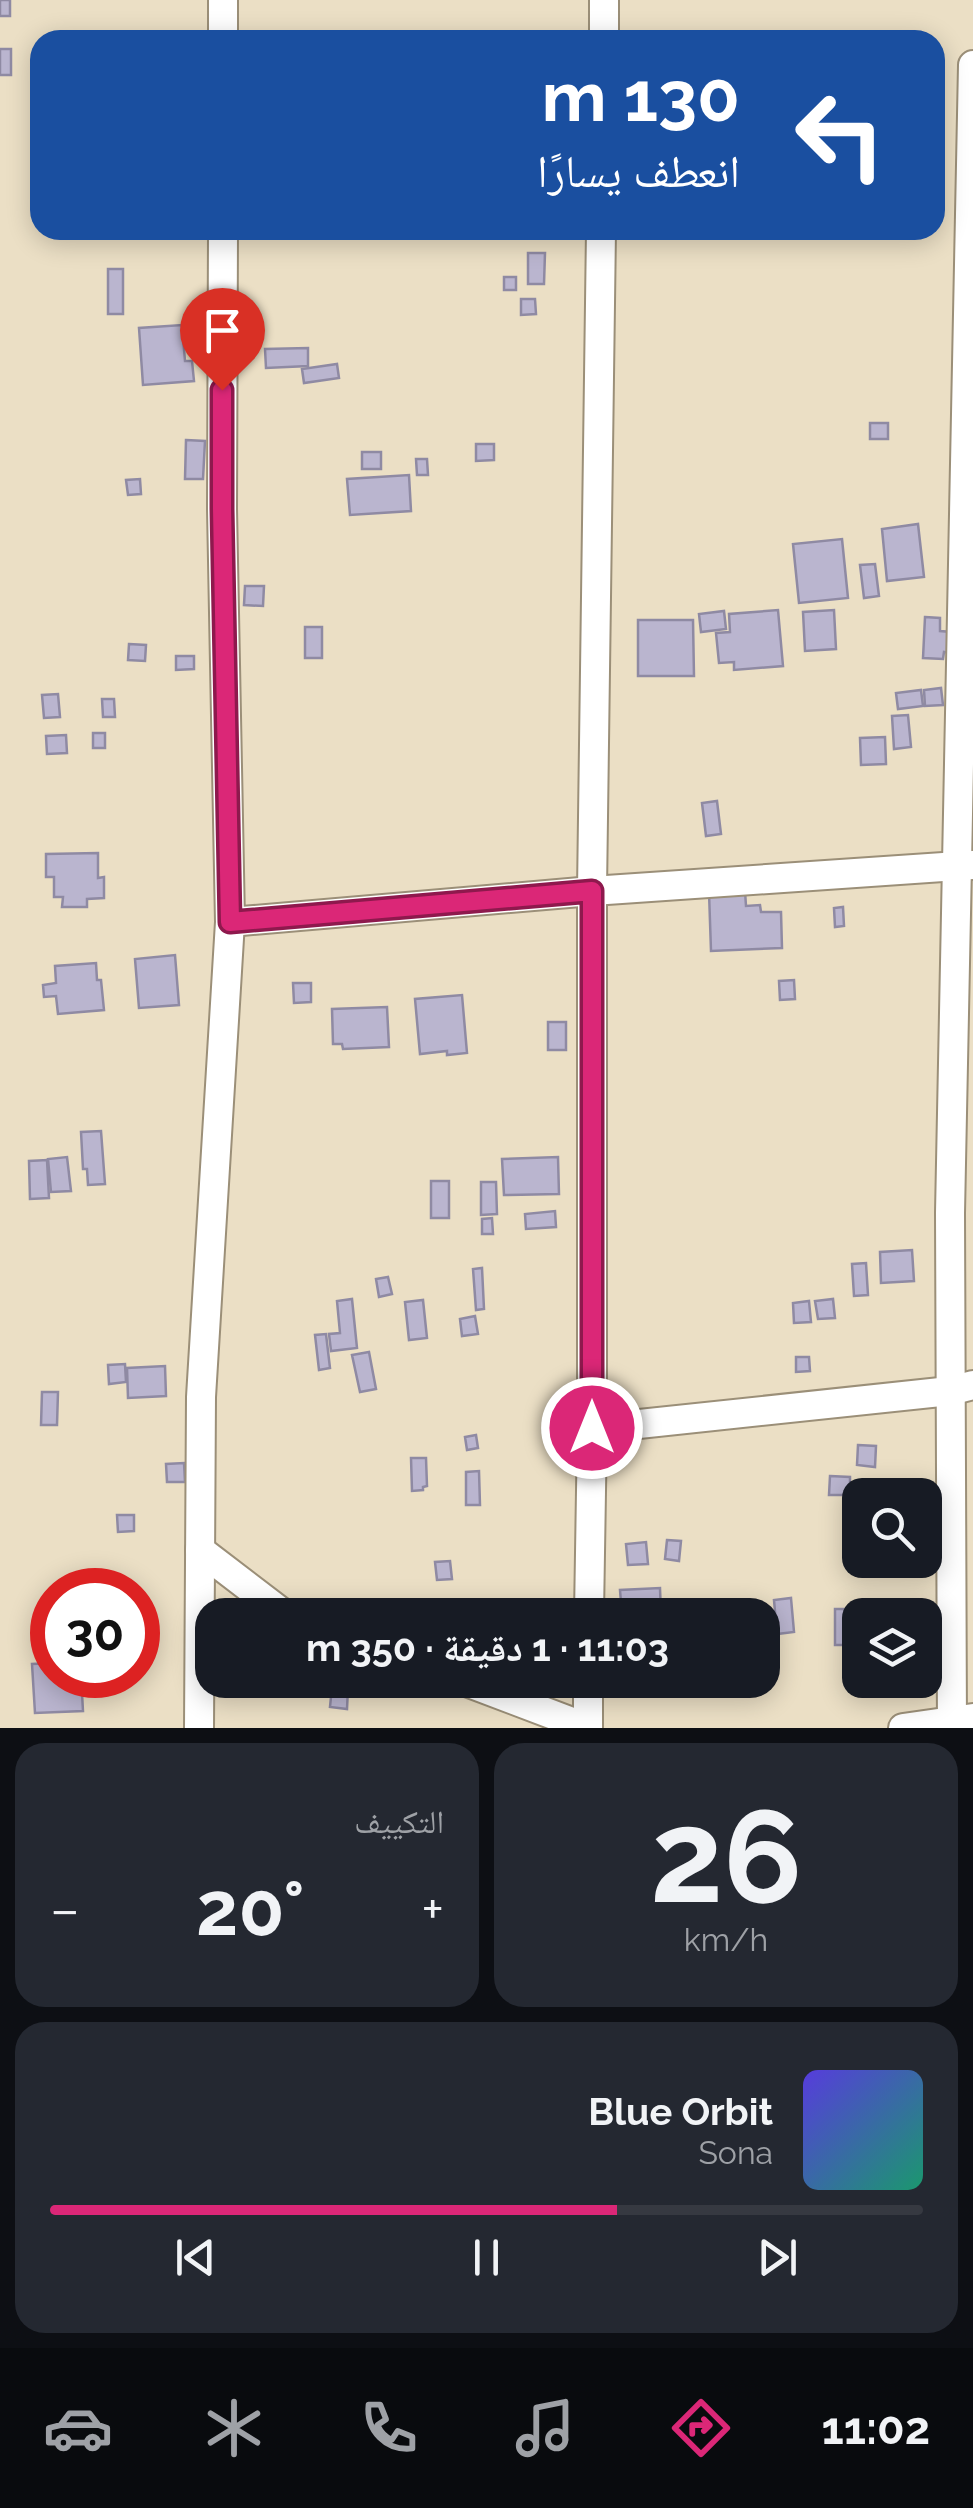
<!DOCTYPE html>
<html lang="ar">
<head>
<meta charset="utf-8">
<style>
  body { margin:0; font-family:Raleway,"Noto Naskh Arabic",sans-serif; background:#242831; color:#f1f3f6; direction:rtl; height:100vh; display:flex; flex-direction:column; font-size:38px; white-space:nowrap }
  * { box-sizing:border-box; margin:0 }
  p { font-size:32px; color:#9ea1a6 }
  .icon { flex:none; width:55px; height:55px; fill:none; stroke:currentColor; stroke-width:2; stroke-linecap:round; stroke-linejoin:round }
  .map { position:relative; height:1728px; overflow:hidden; direction:ltr }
  .sheet { display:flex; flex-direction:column; gap:15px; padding:15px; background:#0d0f14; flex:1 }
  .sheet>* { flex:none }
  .top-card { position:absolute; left:30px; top:30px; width:915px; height:210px; border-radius:30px; box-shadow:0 5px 25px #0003; direction:rtl; background:#1a4fa0; color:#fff; overflow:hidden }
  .controls { position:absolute; left:842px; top:1478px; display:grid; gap:20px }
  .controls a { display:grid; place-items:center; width:100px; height:100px; border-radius:20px; background:#171b24; box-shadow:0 5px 25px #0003; font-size:50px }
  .speed { position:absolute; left:30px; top:1568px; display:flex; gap:20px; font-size:50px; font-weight:700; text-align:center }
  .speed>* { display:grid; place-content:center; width:130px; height:130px; border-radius:50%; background:#171b24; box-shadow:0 5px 25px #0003; line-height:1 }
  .speed .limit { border:15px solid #d22; background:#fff; color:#111 }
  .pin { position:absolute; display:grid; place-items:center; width:85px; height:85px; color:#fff; margin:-102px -42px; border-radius:50% 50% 50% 0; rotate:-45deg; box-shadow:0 0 10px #0007 }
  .pin .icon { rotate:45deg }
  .me { position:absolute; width:110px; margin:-55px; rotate:0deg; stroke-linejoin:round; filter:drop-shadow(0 0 8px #0008) }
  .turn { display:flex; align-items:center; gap:35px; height:210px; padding:0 40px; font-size:45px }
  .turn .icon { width:130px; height:130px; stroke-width:2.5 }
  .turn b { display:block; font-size:70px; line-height:85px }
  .big { font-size:75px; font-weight:700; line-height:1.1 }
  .sheet .card { flex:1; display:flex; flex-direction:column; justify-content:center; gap:15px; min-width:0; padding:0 35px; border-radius:30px; background:#242831 }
  .sheet .dial { align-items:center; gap:0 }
  .dial b { font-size:130px; line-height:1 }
  .song { display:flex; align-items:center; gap:30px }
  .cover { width:120px; height:120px; border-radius:15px; background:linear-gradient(135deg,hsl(250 70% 55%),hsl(160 70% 35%)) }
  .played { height:10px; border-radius:5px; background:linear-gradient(90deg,#db2777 65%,#363941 65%) }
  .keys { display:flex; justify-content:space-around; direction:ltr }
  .heat { display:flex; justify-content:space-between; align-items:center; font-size:55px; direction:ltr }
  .sheet .tiles { flex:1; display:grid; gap:15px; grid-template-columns:1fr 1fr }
  .card:last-child { grid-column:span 2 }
  .trip { position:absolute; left:195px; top:1598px; width:585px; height:100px; border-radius:30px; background:#171b24; box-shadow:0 5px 25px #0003; font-weight:700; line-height:100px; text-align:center; direction:rtl }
  .menu { display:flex; height:160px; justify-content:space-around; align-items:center; background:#090b0e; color:#9ea1a6 }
  .menu .icon { width:70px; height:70px }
  .menu .on { color:#db2777 }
  .menu b { font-size:45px; color:#f1f3f6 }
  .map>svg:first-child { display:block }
  .building { fill:#bab5cf; stroke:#8f8aa3; stroke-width:2.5 }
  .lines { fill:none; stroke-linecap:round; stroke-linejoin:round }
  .minor-casing { stroke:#9b8f78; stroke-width:32 }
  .minor { stroke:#fff; stroke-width:28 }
  .route-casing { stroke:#8e194d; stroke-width:25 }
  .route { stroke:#db2777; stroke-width:18 }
</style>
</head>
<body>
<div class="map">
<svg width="973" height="1728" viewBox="0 0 973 1728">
  <rect width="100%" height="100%" fill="#ebdfc5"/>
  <g class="building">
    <rect x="0" y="0" width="10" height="16"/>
    <rect x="0" y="49" width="11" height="26"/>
    <polygon points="528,253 545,253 544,284 528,284"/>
    <rect x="108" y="269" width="15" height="45"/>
    <rect x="504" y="277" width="12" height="13"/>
    <polygon points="521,299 535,299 536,314 521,315"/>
    <polygon points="182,325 185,361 192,361 194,381 143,385 139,328"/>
    <polygon points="308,348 308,366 266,368 265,349"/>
    <polygon points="337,364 339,378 304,383 302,369"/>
    <rect x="870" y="423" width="18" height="16"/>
    <polygon points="186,440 205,441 203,479 185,479"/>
    <polygon points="476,444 494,444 494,460 476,461"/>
    <rect x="362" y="452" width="19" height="17"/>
    <polygon points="416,459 427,459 428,475 417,475"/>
    <polygon points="409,475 411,511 350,515 347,479"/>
    <polygon points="140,479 141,494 128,495 126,480"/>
    <polygon points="918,524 924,577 887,581 882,529"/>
    <polygon points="842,539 848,598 799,603 793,544"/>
    <polygon points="875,564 879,596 864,598 860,565"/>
    <polygon points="245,586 264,586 263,606 244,605"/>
    <polygon points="778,610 783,666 734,670 734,662 719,663 716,633 730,632 729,614"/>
    <polygon points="834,610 836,649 805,651 803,612"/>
    <polygon points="724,611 726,629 701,632 699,614"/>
    <polygon points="925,617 940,618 940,631 952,632 951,653 944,652 943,659 923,658"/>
    <polygon points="638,620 693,620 694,676 638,676"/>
    <rect x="305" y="627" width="17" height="31"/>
    <polygon points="129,644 146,645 145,661 128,660"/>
    <polygon points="176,656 194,656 194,669 176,670"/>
    <polygon points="941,688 943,705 925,706 924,690"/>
    <polygon points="921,690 923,706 898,709 896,693"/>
    <polygon points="58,694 60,717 44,718 42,695"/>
    <polygon points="102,699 114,699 115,717 103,717"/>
    <polygon points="908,715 911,747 894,749 892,716"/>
    <rect x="93" y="733" width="12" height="15"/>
    <polygon points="66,735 67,753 47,754 46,736"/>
    <polygon points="885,737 886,764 861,765 860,738"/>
    <polygon points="717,801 721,834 706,836 702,803"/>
    <polygon points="98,853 98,878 104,877 104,898 87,899 87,907 62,907 63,897 54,897 54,877 46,877 46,854"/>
    <polygon points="745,891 746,906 760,905 761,912 781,912 782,948 711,951 709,892"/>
    <polygon points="843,907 844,926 835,927 834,908"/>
    <polygon points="175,955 179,1005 139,1008 135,959"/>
    <polygon points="96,963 97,980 101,980 104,1010 58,1014 56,996 44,997 43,985 56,983 55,966"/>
    <polygon points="794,980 795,999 780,1000 779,981"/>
    <polygon points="293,983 311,983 311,1002 294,1003"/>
    <polygon points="462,995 467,1053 447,1055 447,1051 420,1054 415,999"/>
    <polygon points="387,1007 389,1047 343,1049 342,1044 333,1044 332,1009"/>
    <rect x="548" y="1022" width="18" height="28"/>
    <polygon points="101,1131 105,1184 88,1185 87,1169 83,1169 81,1132"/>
    <polygon points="67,1157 71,1191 51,1192 48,1159"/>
    <polygon points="558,1157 559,1194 504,1195 502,1159"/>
    <polygon points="47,1160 49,1198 30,1199 29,1161"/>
    <rect x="431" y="1181" width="18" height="37"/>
    <polygon points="481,1182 496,1182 497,1214 481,1215"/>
    <polygon points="555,1211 556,1227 526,1229 525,1214"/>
    <polygon points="492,1218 493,1234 482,1234 482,1219"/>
    <polygon points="912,1250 914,1281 881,1283 880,1252"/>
    <polygon points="866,1263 868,1295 854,1296 852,1264"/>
    <polygon points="482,1268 484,1309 476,1310 473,1269"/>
    <polygon points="388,1277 392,1294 379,1297 376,1279"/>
    <polygon points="352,1299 357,1348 331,1351 329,1334 340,1333 337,1301"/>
    <polygon points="833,1299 835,1318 818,1319 815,1301"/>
    <polygon points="423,1300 427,1338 409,1340 405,1302"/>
    <polygon points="809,1301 811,1322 794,1323 793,1303"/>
    <polygon points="475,1316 478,1334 462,1336 460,1319"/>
    <polygon points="326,1334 330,1368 319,1370 315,1335"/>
    <polygon points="369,1352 376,1389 360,1392 352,1355"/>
    <polygon points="796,1357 809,1357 810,1371 796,1372"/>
    <polygon points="125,1364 126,1382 109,1384 108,1365"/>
    <polygon points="165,1366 166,1396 128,1398 127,1368"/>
    <polygon points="42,1392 58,1392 57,1425 41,1425"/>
    <polygon points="476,1435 478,1448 467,1450 465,1437"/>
    <polygon points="858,1445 876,1446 875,1467 857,1465"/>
    <polygon points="411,1458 426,1458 427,1486 423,1487 423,1490 412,1491"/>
    <polygon points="184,1463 185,1482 167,1482 166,1464"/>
    <polygon points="479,1471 480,1505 466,1505 466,1472"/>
    <polygon points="830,1476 850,1477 850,1495 829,1495"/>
    <polygon points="117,1515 134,1515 134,1531 118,1532"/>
    <polygon points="667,1540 681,1541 679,1561 665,1559"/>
    <polygon points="646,1542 648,1564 628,1565 626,1544"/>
    <polygon points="450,1561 452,1579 437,1580 435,1562"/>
    <polygon points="660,1588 661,1615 622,1615 620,1590"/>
    <polygon points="791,1598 794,1632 777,1634 774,1600"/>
    <polygon points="835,1609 856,1609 856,1621 860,1621 860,1645 835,1645"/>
    <polygon points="52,1663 52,1675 81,1675 83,1711 35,1713 32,1664"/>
    <polygon points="332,1687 348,1688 347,1709 330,1707"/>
  </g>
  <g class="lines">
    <g class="minor-casing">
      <g id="minor">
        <polyline points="223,0 223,40"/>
        <polyline points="604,40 604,0"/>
        <polyline points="230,922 592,891 973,865"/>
        <polyline points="592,1429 950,1391 973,1385"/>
        <polyline points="200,1550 285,1615"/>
        <polyline points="589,1615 592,1429 592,891 601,230"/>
        <polyline points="461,1680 588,1728"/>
        <polyline points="199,1728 201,1397 230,922 222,509 223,230"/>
        <polyline points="588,1728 588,1680"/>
        <polyline points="903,1728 973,1718"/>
        <polyline points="952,1728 950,1213 973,65"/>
      </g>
    </g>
    <use href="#minor" class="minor"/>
  </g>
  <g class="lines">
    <g class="route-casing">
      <polyline id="route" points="222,390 222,509 230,922 592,891 592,1428"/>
    </g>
    <use href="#route" class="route"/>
  </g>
</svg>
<div class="controls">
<a><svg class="icon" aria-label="search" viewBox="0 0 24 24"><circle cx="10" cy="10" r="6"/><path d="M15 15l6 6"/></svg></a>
<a><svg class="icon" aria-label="layers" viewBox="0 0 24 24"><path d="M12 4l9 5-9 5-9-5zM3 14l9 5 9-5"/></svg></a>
</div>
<div class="speed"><div class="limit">30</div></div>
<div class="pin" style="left:222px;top:390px;background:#d93025"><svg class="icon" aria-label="arrive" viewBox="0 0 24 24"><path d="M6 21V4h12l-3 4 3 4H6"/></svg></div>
<svg class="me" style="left:592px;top:1428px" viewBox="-20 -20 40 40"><circle r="17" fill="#db2777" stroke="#fff" stroke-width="3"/><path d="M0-11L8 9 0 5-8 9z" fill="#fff"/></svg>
<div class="trip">11:03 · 1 دقيقة · 350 m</div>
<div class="top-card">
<div class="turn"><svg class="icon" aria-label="left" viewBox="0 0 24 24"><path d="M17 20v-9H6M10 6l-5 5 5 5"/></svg><div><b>130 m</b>انعطف يسارًا</div></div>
</div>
</div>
<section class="sheet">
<div class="tiles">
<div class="card dial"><b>26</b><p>km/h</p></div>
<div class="card"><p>التكييف</p>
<div class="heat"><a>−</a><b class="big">20°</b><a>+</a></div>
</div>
<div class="card">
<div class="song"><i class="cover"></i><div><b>Blue Orbit</b><p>Sona</p></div></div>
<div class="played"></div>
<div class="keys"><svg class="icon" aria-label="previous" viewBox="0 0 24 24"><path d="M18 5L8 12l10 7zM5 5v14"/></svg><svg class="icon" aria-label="pause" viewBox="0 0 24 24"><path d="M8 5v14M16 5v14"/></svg><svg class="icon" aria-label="next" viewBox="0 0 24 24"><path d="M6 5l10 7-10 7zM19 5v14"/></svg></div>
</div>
</div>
</section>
<nav class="menu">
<b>11:02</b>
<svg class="icon on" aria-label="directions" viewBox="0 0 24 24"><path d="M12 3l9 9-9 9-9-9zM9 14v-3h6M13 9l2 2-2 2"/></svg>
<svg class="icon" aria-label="music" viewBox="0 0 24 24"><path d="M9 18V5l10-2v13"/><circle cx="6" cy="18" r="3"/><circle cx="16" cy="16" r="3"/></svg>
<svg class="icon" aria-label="phone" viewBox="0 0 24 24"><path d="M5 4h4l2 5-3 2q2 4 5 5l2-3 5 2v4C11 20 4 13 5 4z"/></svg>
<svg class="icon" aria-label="climate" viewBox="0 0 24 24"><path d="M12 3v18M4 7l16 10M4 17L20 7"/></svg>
<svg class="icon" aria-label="car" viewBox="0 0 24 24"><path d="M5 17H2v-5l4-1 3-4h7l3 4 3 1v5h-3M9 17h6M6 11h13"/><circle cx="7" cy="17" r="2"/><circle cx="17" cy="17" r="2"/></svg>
</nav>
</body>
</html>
